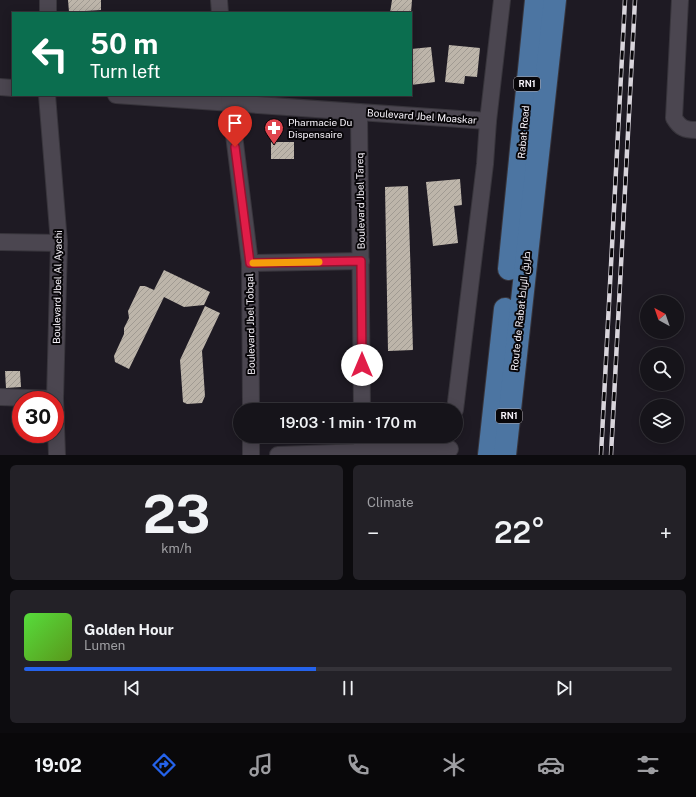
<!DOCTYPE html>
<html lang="en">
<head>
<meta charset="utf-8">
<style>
  body { margin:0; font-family:"Public Sans",Cairo,sans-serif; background:#232127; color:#f1f3f6; height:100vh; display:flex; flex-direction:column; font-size:15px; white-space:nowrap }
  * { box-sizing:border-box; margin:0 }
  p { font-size:13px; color:#9e9ea2 }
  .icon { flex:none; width:22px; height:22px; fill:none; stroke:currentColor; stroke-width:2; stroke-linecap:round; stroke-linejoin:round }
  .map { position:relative; height:455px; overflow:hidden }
  .side { display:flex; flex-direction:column; gap:10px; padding:10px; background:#0c0b0e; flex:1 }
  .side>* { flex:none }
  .guide { position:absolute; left:12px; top:12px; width:400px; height:84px; border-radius:0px; box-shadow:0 2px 10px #0003,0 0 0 1px #353339; background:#0b6e4f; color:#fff; overflow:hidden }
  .needle { width:26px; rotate:320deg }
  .controls { position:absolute; left:640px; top:295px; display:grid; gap:8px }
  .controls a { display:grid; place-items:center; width:44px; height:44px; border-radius:50%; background:#16141a; box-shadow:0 2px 10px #0003,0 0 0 1px #353339; font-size:20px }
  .speed { position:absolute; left:12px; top:391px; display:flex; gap:8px; font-size:20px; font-weight:700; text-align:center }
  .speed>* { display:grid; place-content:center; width:52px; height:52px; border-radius:50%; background:#16141a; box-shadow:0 2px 10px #0003,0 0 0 1px #353339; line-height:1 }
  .speed .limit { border:6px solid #d22; background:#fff; color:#111 }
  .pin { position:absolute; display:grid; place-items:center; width:34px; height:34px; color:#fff; margin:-41px -17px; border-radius:50% 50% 50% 0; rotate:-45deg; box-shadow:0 0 4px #0007 }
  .pin .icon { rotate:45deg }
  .me { position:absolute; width:44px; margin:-22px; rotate:0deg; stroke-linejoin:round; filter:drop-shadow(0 0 3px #0008) }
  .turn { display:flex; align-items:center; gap:14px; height:84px; padding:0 12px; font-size:18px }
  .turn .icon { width:52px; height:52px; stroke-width:2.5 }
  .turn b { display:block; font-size:28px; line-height:34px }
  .big { font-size:30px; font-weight:600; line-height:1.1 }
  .side .tile { flex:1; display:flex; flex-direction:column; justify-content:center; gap:6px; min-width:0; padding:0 14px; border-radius:6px; background:#232127 }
  .side .dial { align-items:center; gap:0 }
  .dial b { font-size:52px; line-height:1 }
  .song { display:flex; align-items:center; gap:12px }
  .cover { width:48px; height:48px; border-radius:6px; background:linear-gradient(135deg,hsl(110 70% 55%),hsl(90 70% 35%)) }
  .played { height:4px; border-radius:2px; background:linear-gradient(90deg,#2563eb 45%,#353339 45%) }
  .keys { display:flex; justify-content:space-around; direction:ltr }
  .heat { display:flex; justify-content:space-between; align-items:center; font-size:22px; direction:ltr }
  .side .tiles { flex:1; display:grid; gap:10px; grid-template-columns:1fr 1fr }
  .tile:last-child { grid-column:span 2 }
  .trip { position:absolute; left:233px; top:403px; width:230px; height:40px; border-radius:20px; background:#16141a; box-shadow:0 2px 10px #0003,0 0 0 1px #353339; font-weight:600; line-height:40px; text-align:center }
  .tabs { display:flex; height:64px; justify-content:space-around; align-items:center; background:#09080a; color:#9e9ea2 }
  .tabs .icon { width:28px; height:28px }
  .tabs .selected { color:#2563eb }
  .tabs b { font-size:18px; color:#f1f3f6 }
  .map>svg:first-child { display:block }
  .building { fill:url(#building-hatch) }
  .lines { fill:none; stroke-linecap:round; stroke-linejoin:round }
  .minor-casing { stroke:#38353c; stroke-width:18 }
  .primary-casing { stroke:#38353c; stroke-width:24 }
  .minor { stroke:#4b4650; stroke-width:16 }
  .primary { stroke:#4c75a2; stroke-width:22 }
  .rail-casing { stroke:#d8d4db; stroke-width:4.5 }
  .rail { stroke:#080609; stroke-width:3; stroke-dasharray:9; stroke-linecap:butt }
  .route-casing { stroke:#92132f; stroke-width:10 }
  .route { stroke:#e11d48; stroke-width:7 }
  .slow { stroke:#f59e0b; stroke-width:7 }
  .labels { text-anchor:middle; stroke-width:4; stroke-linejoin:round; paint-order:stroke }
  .shield { fill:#080609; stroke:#afacb2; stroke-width:1 }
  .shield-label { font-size:9px; font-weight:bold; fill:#f7f3fa }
  .street-label { font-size:10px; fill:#f7f3fa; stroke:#080609 }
  .poi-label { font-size:10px; fill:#f7f3fa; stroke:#080609; text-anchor:start }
</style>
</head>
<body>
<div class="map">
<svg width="696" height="455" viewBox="0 0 696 455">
  <defs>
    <pattern id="building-hatch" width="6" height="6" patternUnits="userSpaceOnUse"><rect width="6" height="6" fill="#bdb5aa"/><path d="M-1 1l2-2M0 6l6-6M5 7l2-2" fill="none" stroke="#a09a92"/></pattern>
  </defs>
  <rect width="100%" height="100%" fill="#1e1a23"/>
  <g class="building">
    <polygon points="68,0 101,0 101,10 69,12"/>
    <polygon points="392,0 412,0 411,13 390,13"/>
    <polygon points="449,45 480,48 477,77 465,76 464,84 445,82"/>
    <polygon points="431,47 435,82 411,85 411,49"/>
    <rect x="271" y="142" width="23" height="17"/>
    <polygon points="460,179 462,205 454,206 458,243 433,246 426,182"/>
    <polygon points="408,186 413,350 388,351 385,187"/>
    <polygon points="164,270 210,292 204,305 184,307 164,297 129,369 115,362 114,356 124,334 124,328 129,318 128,311 140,286 145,286 154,290"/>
    <polygon points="205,306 220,313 202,351 205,396 202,403 187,404 183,402 180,360"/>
    <polygon points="5,371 20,371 21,387 6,388"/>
  </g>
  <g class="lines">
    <g class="minor-casing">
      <g id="minor">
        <polyline points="219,0 220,13"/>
        <path d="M680,0L674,118C680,128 685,130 696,130"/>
        <polyline points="48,13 48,0"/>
        <polyline points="0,87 13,88"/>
        <polyline points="47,95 59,243 55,399 57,455"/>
        <polyline points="116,95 488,121"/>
        <polyline points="229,95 250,263 251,410"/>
        <polyline points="359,112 362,410"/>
        <polyline points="0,242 59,243"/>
        <polyline points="250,263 361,261"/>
        <polyline points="0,397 55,399"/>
        <polyline points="455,410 485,164 488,121 502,0"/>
        <polyline points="251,436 251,455"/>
        <polyline points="362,436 362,452"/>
        <polyline points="278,455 450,449"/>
      </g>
    </g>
    <g class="primary-casing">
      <g id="primary">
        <polyline points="509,269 536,0"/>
        <polyline points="489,455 505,309"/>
        <polyline points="505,455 555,0"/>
      </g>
    </g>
    <use href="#minor" class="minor"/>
    <use href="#primary" class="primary"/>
    <g class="rail-casing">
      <g id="rail">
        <polyline points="601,455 625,0"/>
        <polyline points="611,455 635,0"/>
      </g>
    </g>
    <use href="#rail" class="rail"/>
  </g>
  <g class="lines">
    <g class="route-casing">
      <polyline id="route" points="235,147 250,263 361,261 362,365"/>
    </g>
    <use href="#route" class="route"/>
    <polyline class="slow" points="253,263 319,262"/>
  </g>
  <defs>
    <g id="pharmacy-pin" transform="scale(1)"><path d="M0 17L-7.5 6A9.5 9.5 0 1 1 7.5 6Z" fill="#e0444e" stroke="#080609"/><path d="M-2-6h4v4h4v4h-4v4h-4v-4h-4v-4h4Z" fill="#fff"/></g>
  </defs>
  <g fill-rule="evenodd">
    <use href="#pharmacy-pin" x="274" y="128"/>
  </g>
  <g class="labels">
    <g class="shield">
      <rect x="514" y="77" width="26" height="14" rx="3"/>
      <rect x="496" y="409" width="26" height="14" rx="3"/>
    </g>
    <g class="shield-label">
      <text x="527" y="87">RN1</text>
      <text x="509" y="419">RN1</text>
    </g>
    <g class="street-label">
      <text transform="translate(422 116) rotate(4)" y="4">Boulevard Jbel Moaskar</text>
      <text transform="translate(523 132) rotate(-85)" y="4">Rabat Road</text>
      <text transform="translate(360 201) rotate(-91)" y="4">Boulevard Jbel Tareq</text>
      <text transform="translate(57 287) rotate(-89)" y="4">Boulevard Jbel Al Ayachi</text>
      <text transform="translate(520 311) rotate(-84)" y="4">Route de Rabat طريق الرباط</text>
      <text transform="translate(250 324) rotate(-91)" y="4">Boulevard Jbel Tobqal</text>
    </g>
    <g class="poi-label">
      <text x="288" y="126">Pharmacie Du<tspan x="288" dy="12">Dispensaire</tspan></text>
    </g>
  </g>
</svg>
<div class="controls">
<a><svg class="needle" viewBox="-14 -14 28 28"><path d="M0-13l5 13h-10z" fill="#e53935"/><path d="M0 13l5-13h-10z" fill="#9e9ea2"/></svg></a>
<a><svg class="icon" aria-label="search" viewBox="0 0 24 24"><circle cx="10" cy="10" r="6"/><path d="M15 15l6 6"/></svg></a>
<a><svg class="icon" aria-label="layers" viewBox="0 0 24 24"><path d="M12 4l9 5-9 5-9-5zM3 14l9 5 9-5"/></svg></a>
</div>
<div class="speed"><div class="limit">30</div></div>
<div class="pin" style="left:235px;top:147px;background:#d93025"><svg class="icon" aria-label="arrive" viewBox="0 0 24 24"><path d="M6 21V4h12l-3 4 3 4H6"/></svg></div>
<svg class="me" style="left:362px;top:365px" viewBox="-20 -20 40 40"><circle r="19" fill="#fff"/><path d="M0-13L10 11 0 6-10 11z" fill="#e11d48"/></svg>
<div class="trip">19:03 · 1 min · 170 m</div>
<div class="guide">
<div class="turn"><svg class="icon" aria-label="left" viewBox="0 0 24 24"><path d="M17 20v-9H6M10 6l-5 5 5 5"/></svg><div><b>50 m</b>Turn left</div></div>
</div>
</div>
<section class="side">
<div class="tiles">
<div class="tile dial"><b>23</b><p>km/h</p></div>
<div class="tile"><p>Climate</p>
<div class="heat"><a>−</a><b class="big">22°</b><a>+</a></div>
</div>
<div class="tile">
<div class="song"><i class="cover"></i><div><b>Golden Hour</b><p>Lumen</p></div></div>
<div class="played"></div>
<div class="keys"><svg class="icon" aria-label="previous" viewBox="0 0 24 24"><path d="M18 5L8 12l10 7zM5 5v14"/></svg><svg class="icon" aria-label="pause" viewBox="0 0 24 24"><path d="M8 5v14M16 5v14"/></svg><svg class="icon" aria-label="next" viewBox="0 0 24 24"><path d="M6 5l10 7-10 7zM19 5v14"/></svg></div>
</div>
</div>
</section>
<nav class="tabs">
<b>19:02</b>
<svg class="icon selected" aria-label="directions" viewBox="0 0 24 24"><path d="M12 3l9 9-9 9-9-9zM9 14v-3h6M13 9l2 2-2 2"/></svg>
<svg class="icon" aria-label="music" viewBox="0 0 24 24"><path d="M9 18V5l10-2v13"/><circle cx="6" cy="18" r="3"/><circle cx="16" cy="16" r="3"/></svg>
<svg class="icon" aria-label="phone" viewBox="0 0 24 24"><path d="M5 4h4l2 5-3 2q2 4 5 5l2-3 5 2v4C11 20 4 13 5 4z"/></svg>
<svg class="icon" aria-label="climate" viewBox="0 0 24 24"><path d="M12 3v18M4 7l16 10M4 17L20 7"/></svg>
<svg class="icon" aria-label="car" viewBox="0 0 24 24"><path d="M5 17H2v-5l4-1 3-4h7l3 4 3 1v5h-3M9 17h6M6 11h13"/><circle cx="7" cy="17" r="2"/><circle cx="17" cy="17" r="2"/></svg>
<svg class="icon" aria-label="filters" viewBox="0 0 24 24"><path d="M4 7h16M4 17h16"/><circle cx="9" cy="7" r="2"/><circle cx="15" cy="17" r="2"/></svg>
</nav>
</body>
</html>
